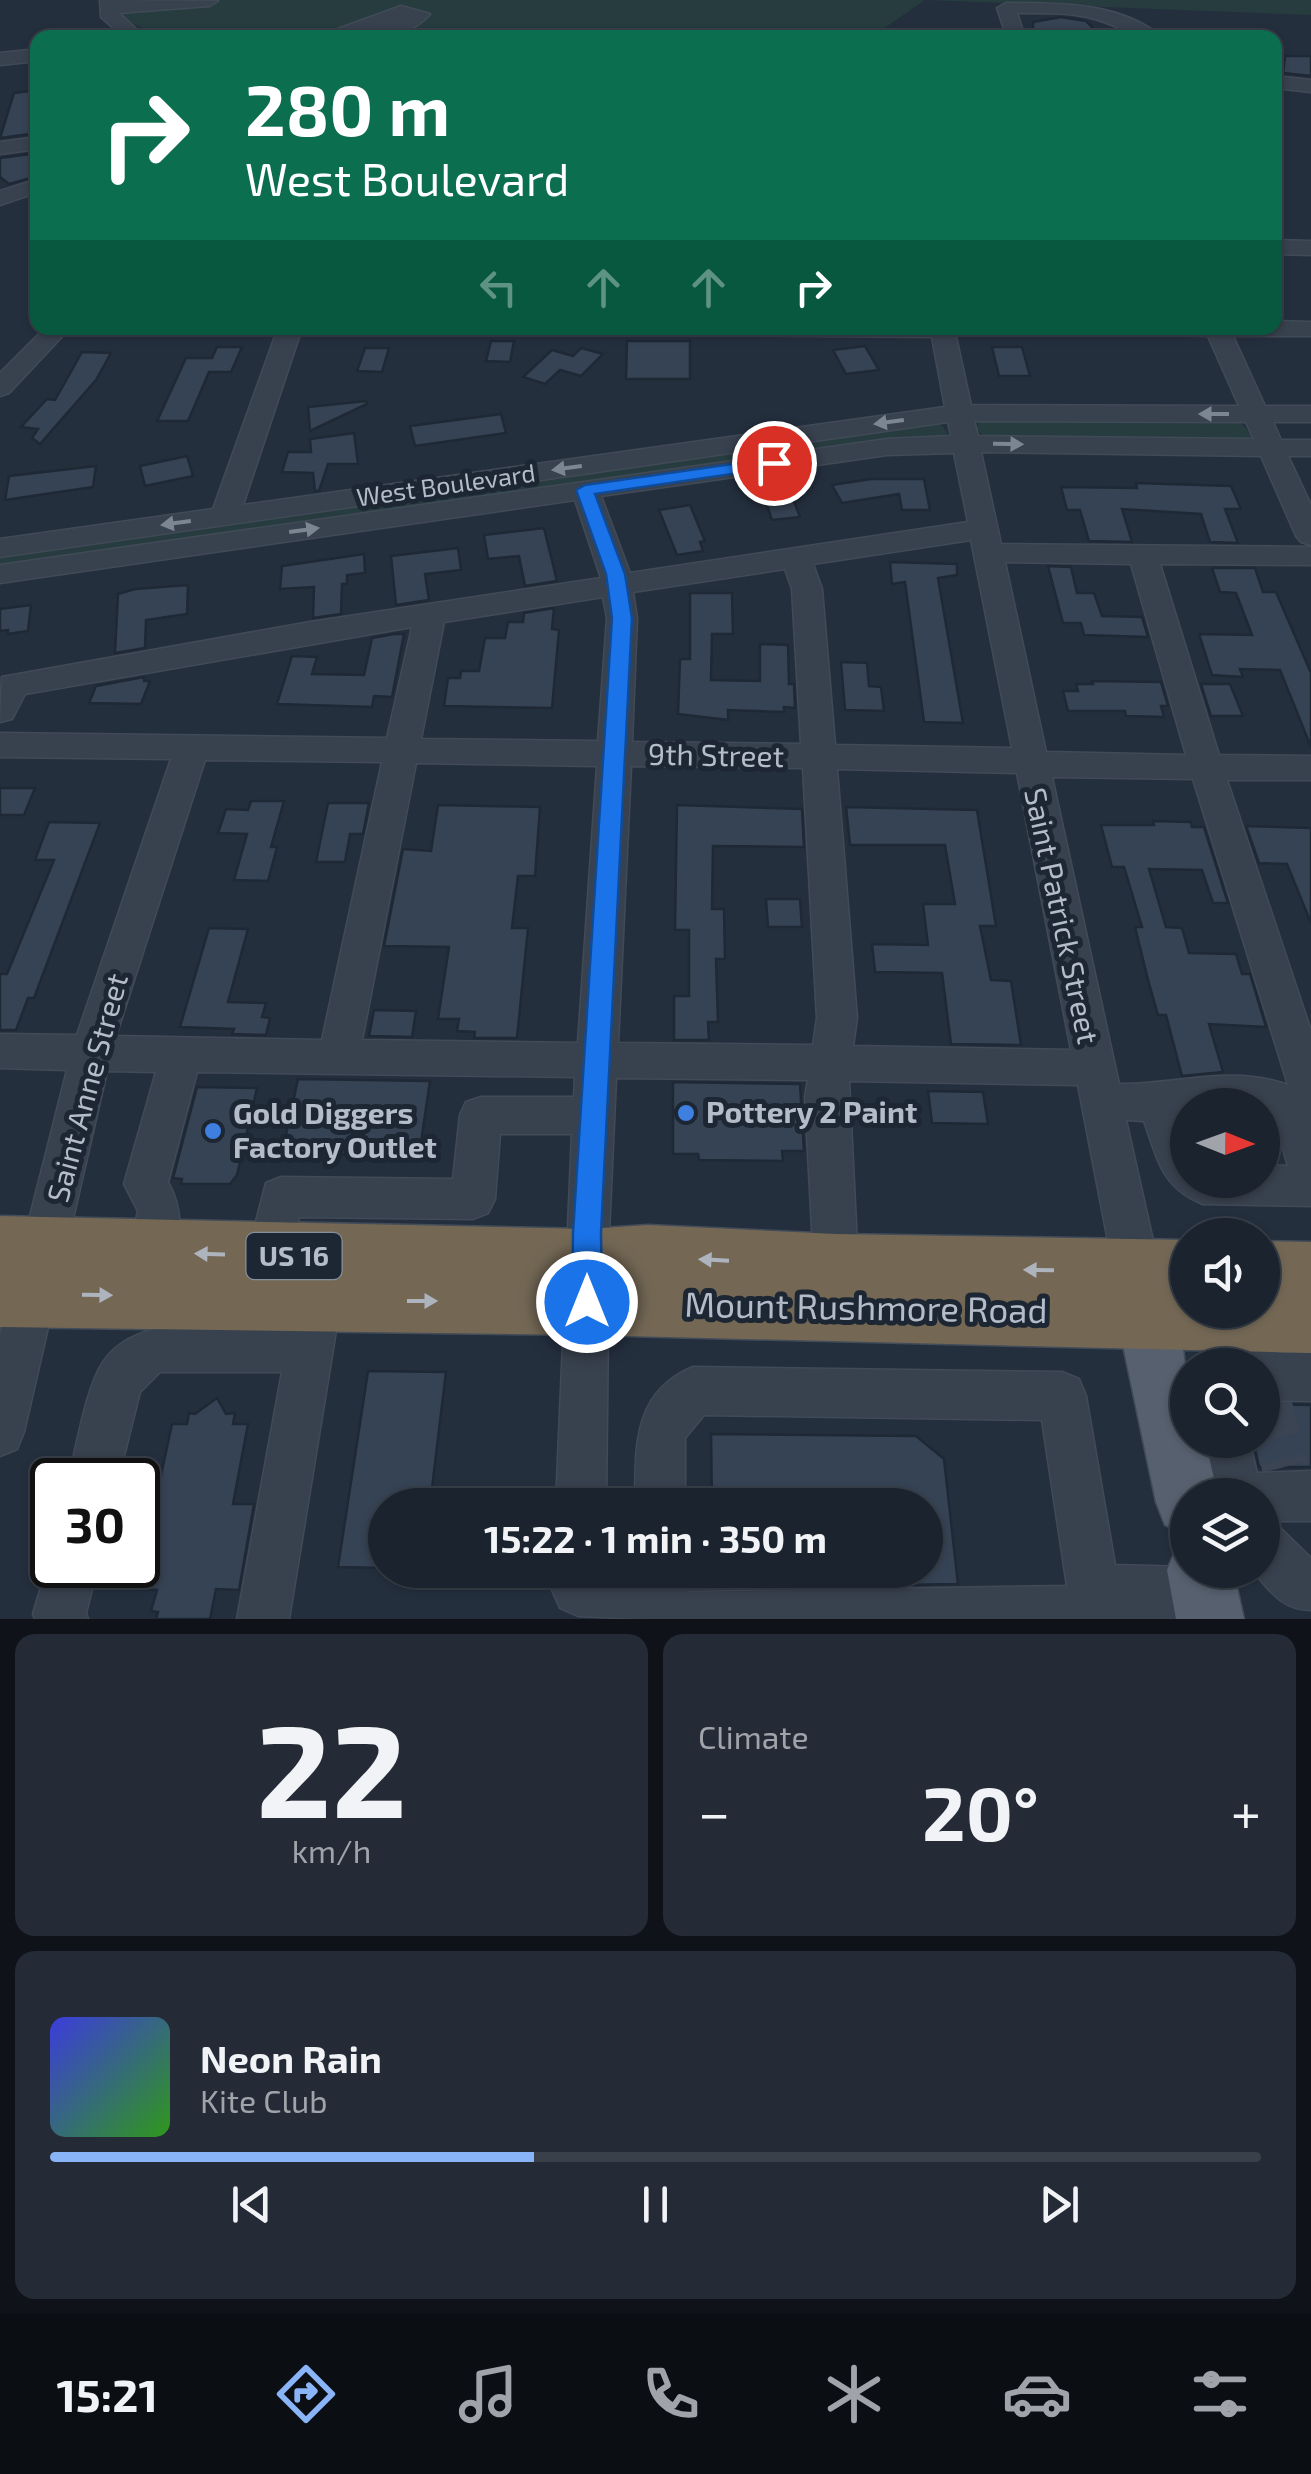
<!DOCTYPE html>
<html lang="en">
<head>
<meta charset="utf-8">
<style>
  body { margin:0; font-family:"Exo 2",sans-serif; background:#242b36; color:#f1f3f6; height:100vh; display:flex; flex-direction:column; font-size:38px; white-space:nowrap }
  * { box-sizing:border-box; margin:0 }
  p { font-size:32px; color:#a0a4aa }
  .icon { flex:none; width:55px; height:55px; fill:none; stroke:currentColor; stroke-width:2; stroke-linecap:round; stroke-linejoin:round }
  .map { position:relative; height:1619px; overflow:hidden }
  .details { display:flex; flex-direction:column; gap:15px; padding:15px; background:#0f1319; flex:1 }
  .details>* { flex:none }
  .top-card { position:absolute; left:30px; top:30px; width:1252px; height:305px; border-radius:20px; box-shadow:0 2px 8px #0004,0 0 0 2px #39404a; background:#0b6e4f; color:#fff; overflow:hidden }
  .needle { width:65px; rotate:91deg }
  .fabs { position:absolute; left:1170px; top:1088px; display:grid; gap:20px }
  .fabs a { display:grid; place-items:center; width:110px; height:110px; border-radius:50%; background:#1b232e; box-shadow:0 2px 8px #0004,0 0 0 2px #39404a; font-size:50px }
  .speed { position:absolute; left:30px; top:1458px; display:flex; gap:20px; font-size:50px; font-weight:700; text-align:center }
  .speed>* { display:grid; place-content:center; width:130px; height:130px; border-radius:50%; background:#1b232e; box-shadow:0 2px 8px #0004,0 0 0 2px #39404a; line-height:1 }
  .speed .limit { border:5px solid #111; border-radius:15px; background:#fff; color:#111 }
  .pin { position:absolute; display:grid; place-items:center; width:85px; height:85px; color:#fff; margin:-42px; border:5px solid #fff; border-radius:50%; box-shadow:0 2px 10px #0007 }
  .me { position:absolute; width:110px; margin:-55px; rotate:0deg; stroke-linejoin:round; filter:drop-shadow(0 0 8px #0008) }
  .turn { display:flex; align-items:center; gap:35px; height:210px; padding:0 50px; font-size:45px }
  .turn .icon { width:130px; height:130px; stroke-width:2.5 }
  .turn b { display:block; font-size:70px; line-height:85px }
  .lanes { display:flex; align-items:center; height:95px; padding:0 50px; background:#0003; justify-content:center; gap:50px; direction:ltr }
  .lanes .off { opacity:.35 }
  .big { font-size:75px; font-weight:700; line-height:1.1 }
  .details .widget { flex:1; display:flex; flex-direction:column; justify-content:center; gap:15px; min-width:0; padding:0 35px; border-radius:20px; background:#242b36 }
  .details .dial { align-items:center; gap:0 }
  .dial b { font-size:130px; line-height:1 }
  .song { display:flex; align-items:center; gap:30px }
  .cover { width:120px; height:120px; border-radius:15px; background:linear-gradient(135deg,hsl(240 70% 55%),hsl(110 70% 35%)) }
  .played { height:10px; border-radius:5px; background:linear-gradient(90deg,#8ab4f8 40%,#39404a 40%) }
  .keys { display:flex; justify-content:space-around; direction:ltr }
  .heat { display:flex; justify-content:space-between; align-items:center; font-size:55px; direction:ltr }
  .details .tiles { flex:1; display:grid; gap:15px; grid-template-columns:1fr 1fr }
  .widget:last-child { grid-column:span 2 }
  .trip { position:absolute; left:368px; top:1488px; width:575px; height:100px; border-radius:50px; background:#1b232e; box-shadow:0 2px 8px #0004,0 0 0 2px #39404a; font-weight:700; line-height:100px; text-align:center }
  .menu { display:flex; height:160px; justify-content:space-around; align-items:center; background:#0b0e12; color:#a0a4aa }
  .menu .icon { width:70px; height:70px }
  .menu .current { color:#8ab4f8 }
  .menu b { font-size:45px; color:#f1f3f6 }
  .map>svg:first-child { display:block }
  .green { fill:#263c3f }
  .building { fill:#364354; stroke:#1f2835; stroke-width:2.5 }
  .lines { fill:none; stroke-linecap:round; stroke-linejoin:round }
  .minor-tunnel { stroke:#3a4453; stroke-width:46; stroke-dasharray:46 22; stroke-linecap:butt }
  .minor-casing { stroke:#414a57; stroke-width:3 }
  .major-casing { stroke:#414a57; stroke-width:3 }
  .highway-casing { stroke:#434c59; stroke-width:3 }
  .minor { fill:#38414e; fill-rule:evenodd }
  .major { fill:#56606e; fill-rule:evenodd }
  .highway { fill:#746855; fill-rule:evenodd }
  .oneway { fill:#7c8592 }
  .oneway2 { fill:#aeb4bd }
  .route { fill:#1a73e8; stroke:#114b97; stroke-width:2.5 }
  .shop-dot { fill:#3f7fe0; stroke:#1d2633; stroke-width:4 }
  .labels { text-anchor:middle; stroke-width:10; stroke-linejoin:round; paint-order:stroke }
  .far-street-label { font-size:25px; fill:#b4bcc9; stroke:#1d2633 }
  .shield { fill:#1d2633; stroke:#878f9c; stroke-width:2.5 }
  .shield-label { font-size:28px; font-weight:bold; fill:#b4bcc9 }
  .street-label { font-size:30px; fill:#b4bcc9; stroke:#1d2633 }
  .poi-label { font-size:30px; font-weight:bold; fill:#b4bcc9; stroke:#1d2633; text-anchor:start }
  .near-street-label { font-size:35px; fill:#b4bcc9; stroke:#1d2633 }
</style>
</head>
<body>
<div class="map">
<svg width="1311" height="1619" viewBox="0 0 1311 1619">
  <rect width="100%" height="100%" fill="#242f3e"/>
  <g class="green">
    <polygon points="122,0 1311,0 1311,15 925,0 870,38 166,38 123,19"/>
    <polygon points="981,419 1240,422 1252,435 1249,439 984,437 976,428"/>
    <polygon points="925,424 941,425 948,433 942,437 0,570 0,555"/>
  </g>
  <g class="building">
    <polygon points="1061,17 1086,21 1103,38 1033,38 1033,22"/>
    <polygon points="1285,56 1311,56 1311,76 1283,73"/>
    <polygon points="38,90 38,133 0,138 14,93"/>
    <polygon points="38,153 38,176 9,184 0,177 0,158"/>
    <polygon points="491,341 514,341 510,362 486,361"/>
    <polygon points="627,341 690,341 690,379 626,379"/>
    <polygon points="865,346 879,370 846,374 833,350"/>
    <polygon points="217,347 242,347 231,372 209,372 188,421 157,421 186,358 212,358"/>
    <polygon points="992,347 1022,347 1030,376 999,376"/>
    <polygon points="365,348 389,348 382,372 357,371"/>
    <polygon points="581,348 603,354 581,376 560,370 545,384 523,377 552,350 573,356"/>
    <polygon points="82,352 111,353 96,380 40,444 32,438 38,429 21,427 47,399 55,400"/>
    <polygon points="366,401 367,404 310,431 308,407"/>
    <polygon points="501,414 506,433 415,446 410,426"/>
    <polygon points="354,433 358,464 328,464 319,491 315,491 313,473 282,472 288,452 311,452 310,439"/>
    <polygon points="187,456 193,476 145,486 140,466"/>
    <polygon points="96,466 93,487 5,500 9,476"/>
    <polygon points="871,479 924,479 930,510 902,510 899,494 842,503 832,485"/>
    <polygon points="1136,483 1231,486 1241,509 1225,509 1238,543 1210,542 1201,514 1122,509 1132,542 1089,541 1080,510 1067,510 1061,487 1137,488"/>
    <polygon points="790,491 800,517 772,520 763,494"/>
    <polygon points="690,505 705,541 700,542 703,551 677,555 659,510"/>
    <polygon points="544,528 557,581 525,586 519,556 488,559 484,535"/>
    <polygon points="458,548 461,570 425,574 429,600 396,605 391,556"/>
    <polygon points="364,554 365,573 347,575 347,584 342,584 341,614 313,618 314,587 280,589 282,566"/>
    <polygon points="890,562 957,564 957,575 938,578 963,723 924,722 905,582 892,584"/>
    <polygon points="1048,566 1071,567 1077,593 1094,593 1102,616 1142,617 1148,637 1084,635 1081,623 1063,623"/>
    <polygon points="1212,568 1255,568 1263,592 1276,592 1311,673 1311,747 1280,670 1240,669 1243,677 1212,675 1199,634 1252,635 1236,593 1220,592"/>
    <polygon points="188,585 187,614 146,620 145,648 115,653 118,594 135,589"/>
    <polygon points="690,593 732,593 733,634 712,634 711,680 760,681 760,644 788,645 789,684 794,684 795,708 784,707 784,712 728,710 728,720 678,714 680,659 690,659"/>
    <polygon points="31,605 28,631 8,634 8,630 0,631 0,609"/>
    <polygon points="554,608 552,629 559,630 552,708 444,706 448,678 460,678 461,671 479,671 485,638 505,638 508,622 523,622 524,613"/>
    <polygon points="394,634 404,634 392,697 374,696 372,707 277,704 292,656 317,657 312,674 364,675 372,638"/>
    <polygon points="841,662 867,663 869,686 881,687 884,711 845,710"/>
    <polygon points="144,677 144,681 150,681 141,704 89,703 96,686"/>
    <polygon points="1092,681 1161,682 1168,706 1161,706 1164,717 1126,716 1125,711 1068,711 1063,691 1078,691 1076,684 1093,684"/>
    <polygon points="1201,684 1230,684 1243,716 1211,716"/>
    <polygon points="0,788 35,788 24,815 0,815"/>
    <polygon points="251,801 284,801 271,847 277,847 268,881 234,880 247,834 218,833 226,809 248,810"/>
    <polygon points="328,803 369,803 363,834 350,834 345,862 316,862"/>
    <polygon points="438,805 540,807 535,876 518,876 512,928 528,928 517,1038 474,1038 475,1032 457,1031 459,1019 438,1019 449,947 384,946 403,849 431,851"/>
    <polygon points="677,805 802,809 804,847 713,846 712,909 724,909 725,959 716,959 718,1022 708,1022 709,1040 674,1040 674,996 689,996 689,930 675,930"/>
    <polygon points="846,807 977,810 996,926 980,926 991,980 1011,981 1021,1045 951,1044 942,973 875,972 872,944 928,945 923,904 955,904 945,845 850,845"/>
    <polygon points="1153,821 1191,822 1192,827 1204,827 1228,903 1213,903 1202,870 1149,869 1166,927 1182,928 1189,953 1236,954 1242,974 1250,974 1266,1027 1209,1024 1223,1072 1182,1076 1166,1015 1158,1015 1148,980 1135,927 1142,927 1124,867 1112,867 1101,825 1154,825"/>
    <polygon points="49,822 100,823 34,998 28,998 16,1030 0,1030 0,974 7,974 54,860 35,860"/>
    <polygon points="1246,826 1311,828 1311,923 1287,864 1259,863"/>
    <polygon points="766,899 800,899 802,927 768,927"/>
    <polygon points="209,928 248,929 228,1002 266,1003 262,1017 270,1018 266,1035 232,1034 234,1029 180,1027"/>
    <polygon points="374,1010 416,1011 412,1037 369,1036"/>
    <polygon points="298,1079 430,1081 419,1156 282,1153"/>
    <polygon points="673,1082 800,1084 804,1151 782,1151 783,1161 699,1160 698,1154 673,1154"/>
    <polygon points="197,1087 257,1088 237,1175 230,1184 181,1184 182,1179 173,1178"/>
    <polygon points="928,1091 983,1092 988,1124 932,1123"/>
    <polygon points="368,1371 446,1372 430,1505 385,1505 385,1568 338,1567"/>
    <polygon points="217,1398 226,1414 235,1413 233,1424 248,1424 233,1504 254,1504 239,1590 216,1589 210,1619 156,1619 158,1612 151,1611 157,1590 133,1589 138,1575 138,1498 156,1498 172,1424 187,1424 189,1413 195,1414"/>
    <polygon points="1262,1404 1311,1405 1311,1467 1259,1467 1253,1440 1262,1440"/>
    <polygon points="711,1434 916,1436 944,1459 958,1584 713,1588 713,1570 925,1570 925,1505 712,1505"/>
  </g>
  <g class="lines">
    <polyline class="minor-tunnel" points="1266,1393 1285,1467"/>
    <g class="minor-casing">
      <g id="minor">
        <polygon points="100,0 218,1 209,6 119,13 146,38 125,38 101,17"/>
        <path d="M1006,3C1057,3 1122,2 1163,38C1135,38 1121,27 1095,19C1070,12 1043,13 1017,13L1025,38H1007L997,8Z"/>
        <path d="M401,6L430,14C404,45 350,38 313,38Z"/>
        <polygon points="38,49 38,61 0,65 0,53"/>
        <polygon points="1275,76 1311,80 1311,92 1275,88"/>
        <polygon points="38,137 38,149 0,154 0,142"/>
        <polygon points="38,179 38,192 0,205 0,191"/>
        <polygon points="1275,240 1311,241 1311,255 1275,254"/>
        <path d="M1275,321L1311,322V336H1233L1265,406H1311V422H1273L1281,440H1311V456H1288L1311,505V545L1301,542L1296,536L1261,456L981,452L1001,544L1311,547V565L1160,564L1219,755L1311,756V780H1227L1311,1031V1206L1203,1204C1162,1188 1158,1160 1144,1121L1126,1120L1160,1272L1153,1287L1137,1294L1121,1287L1114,1272L1078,1085L849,1081L858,1266L852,1281L836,1287L820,1281L814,1266L805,1097L808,1080L616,1078L609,1233L606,1505H556L572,1134H500L495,1199L488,1213L473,1219L299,1217L285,1271L269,1277L253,1271L247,1256L266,1183L281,1177L453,1179L460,1115L466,1102L481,1097H574L575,1077L197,1072L168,1182C185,1214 181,1234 167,1267L151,1273L135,1267L129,1252L138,1211L124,1184L156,1072L107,1071L24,1432L17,1449L0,1456V1335L67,1070L0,1068V1034L77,1035L171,759L0,757V733L387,738L412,627L25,694L12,719L0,722L2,677L310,622L601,578L575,500L0,583V565L887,439L951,436L948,422L0,557V539L213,509L278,328H302L243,505L945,407L932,337L700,335L688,328H954L971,405L1239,406L1208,336L1166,335L1154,328H1275ZM974,421L1246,422L1254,439L978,436ZM954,453L968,522L630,573L601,496L887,455ZM971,540L1012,748L835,745L822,589L813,564ZM1005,562L1131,564L1186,755L1046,752ZM785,569L792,589L801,744L632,742L637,618L633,592ZM603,597L607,618L598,741L421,739L444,622ZM205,760L382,762L322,1040L116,1036ZM416,763L597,766L578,1043L362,1040ZM631,766L803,768L817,1018L813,1045L618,1043ZM837,769L1017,773L1071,1050L853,1046L857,1018ZM1052,777L1193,779L1288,1085C1230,1064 1177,1085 1119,1084ZM1188,1105H1262V1113L1274,1117L1288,1166L1262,1165V1180H1188V1126L1183,1114L1188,1113Z"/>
        <polygon points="45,328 70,328 9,393 0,396 0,373"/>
        <path d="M318,1278L334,1284L341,1300L289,1619H237L282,1372H160L140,1392L118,1480H68C77,1447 85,1390 103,1362C138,1309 234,1326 290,1326L302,1284Z"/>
        <polygon points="1262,1302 1278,1353 1311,1353 1311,1401 1262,1400 1262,1365 1234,1365 1223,1317 1226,1310 1262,1310"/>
        <path d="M693,1367L1062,1372L1079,1379L1086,1396L1115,1565L1188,1567V1570H1211L1222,1575L1230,1593L1222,1611L1204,1619H646L578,1616L560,1608L552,1590L564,1570H684L689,1592L1067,1586L1042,1420L704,1415L685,1438V1505H635C636,1449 631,1393 693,1367Z"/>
        <path d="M1201,1440H1249L1257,1473L1311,1471V1521H1273L1311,1558V1610C1282,1610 1270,1591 1252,1570H1262V1495H1212Z"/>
        <polygon points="52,1550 52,1565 98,1565 86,1613 88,1619 35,1619 33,1614"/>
      </g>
    </g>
    <g class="major-casing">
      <g id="major">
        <path d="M1140,1260L1161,1268C1185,1324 1188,1380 1188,1440H1205L1218,1495H1188V1534L1165,1525L1156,1502L1111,1288L1119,1268Z"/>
        <polygon points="1188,1542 1188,1570 1233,1570 1244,1619 1176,1619 1167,1570 1177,1547"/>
      </g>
    </g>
    <g class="highway-casing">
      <polygon id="highway" points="0,1216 587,1229 648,1225 836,1234 1188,1240 1188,1310 1262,1310 1262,1241 1311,1242 1311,1353 587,1335 0,1327"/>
    </g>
    <use href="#minor" class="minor"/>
    <use href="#major" class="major"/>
    <use href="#highway" class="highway"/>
  </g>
  <defs><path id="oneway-solid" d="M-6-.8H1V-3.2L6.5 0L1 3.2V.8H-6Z" transform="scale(2.5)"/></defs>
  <g class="oneway">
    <use href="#oneway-solid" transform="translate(1214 414) rotate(-180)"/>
    <use href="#oneway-solid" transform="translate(889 422) rotate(172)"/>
    <use href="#oneway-solid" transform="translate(1008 444) rotate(1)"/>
    <use href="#oneway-solid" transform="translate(567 468) rotate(172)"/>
    <use href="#oneway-solid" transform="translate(176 523) rotate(172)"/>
    <use href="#oneway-solid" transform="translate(304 530) rotate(-8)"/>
  </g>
  <g class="oneway2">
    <use href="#oneway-solid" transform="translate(210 1254) rotate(-178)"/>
    <use href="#oneway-solid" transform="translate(714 1260) rotate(-177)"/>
    <use href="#oneway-solid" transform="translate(1039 1270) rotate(-179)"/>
    <use href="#oneway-solid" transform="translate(97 1295) rotate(1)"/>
    <use href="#oneway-solid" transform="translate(422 1301)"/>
  </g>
  <polygon class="route" points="774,458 780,459 780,467 595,494 625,574 632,618 601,1233 602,1302 597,1312 587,1316 576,1312 572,1302 573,1233 612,618 606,574 576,490 585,485"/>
  <g class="shop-dot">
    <circle cx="686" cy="1113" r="10"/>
    <circle cx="213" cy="1131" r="10"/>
  </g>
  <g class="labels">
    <g class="far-street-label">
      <text transform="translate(446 485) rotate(-8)" y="9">West Boulevard</text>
    </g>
    <rect class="shield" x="246.5" y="1233" width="95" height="46" rx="8"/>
    <g class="shield-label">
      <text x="294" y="1266">US 16</text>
    </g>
    <g class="street-label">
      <text transform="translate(716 756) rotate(1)" y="10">9th Street</text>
      <text transform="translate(1061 916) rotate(78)" y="10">Saint Patrick Street</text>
      <text transform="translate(88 1088) rotate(-75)" y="10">Saint Anne Street</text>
    </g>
    <g class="poi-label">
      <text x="706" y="1123">Pottery 2 Paint</text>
      <text x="233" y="1124">Gold Diggers<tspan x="233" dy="34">Factory Outlet</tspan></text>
    </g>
    <g class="near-street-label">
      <text transform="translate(866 1308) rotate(1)" y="12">Mount Rushmore Road</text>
    </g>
  </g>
</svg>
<div class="fabs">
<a><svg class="needle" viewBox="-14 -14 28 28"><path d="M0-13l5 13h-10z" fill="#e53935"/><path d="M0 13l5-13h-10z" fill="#a0a4aa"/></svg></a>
<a><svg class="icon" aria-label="sound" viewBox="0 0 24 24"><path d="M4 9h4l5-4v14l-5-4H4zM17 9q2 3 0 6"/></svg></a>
<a><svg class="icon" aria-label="search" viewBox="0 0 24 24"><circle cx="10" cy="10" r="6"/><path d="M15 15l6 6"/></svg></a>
<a><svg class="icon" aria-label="layers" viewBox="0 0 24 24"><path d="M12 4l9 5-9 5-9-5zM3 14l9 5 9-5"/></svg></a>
</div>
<div class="speed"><div class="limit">30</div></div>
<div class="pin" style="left:774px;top:463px;background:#d93025"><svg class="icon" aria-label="arrive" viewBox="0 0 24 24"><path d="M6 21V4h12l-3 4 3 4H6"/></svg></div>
<svg class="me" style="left:587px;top:1302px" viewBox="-20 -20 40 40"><circle r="17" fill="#1a73e8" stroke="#fff" stroke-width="3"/><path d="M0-11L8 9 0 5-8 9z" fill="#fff"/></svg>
<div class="trip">15:22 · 1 min · 350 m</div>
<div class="top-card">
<div class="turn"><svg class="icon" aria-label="right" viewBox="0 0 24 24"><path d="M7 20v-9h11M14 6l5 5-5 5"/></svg><div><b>280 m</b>West Boulevard</div></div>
<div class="lanes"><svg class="icon off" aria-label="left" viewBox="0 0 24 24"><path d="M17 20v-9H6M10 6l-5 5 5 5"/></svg><svg class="icon off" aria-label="ahead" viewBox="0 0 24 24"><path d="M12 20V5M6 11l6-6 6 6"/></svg><svg class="icon off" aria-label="ahead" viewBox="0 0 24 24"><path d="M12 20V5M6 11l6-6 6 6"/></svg><svg class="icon" aria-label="right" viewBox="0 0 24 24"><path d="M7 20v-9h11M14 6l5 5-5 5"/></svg></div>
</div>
</div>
<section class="details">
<div class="tiles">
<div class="widget dial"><b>22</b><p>km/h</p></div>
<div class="widget"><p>Climate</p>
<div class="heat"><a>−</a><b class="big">20°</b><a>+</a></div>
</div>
<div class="widget">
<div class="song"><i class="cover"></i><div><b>Neon Rain</b><p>Kite Club</p></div></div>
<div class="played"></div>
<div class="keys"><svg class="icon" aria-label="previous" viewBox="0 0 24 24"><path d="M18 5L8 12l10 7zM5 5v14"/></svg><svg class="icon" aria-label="pause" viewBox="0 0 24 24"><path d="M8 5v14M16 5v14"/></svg><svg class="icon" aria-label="next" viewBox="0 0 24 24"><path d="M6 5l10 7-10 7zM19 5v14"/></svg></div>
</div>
</div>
</section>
<nav class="menu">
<b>15:21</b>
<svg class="icon current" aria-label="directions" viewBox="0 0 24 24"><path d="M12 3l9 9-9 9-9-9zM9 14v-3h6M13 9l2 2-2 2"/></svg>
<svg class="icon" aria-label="music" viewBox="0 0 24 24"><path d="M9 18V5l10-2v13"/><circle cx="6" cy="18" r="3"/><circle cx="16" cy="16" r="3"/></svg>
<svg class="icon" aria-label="phone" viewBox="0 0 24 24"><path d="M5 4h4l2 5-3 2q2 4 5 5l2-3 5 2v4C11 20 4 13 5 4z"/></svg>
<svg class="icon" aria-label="climate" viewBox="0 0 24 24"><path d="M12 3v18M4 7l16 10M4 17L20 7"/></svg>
<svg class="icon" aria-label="car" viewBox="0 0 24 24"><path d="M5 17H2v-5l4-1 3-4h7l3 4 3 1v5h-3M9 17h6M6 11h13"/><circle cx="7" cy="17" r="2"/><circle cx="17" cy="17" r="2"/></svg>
<svg class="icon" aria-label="filters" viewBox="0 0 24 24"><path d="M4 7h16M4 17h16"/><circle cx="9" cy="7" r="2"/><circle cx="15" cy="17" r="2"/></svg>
</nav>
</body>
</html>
